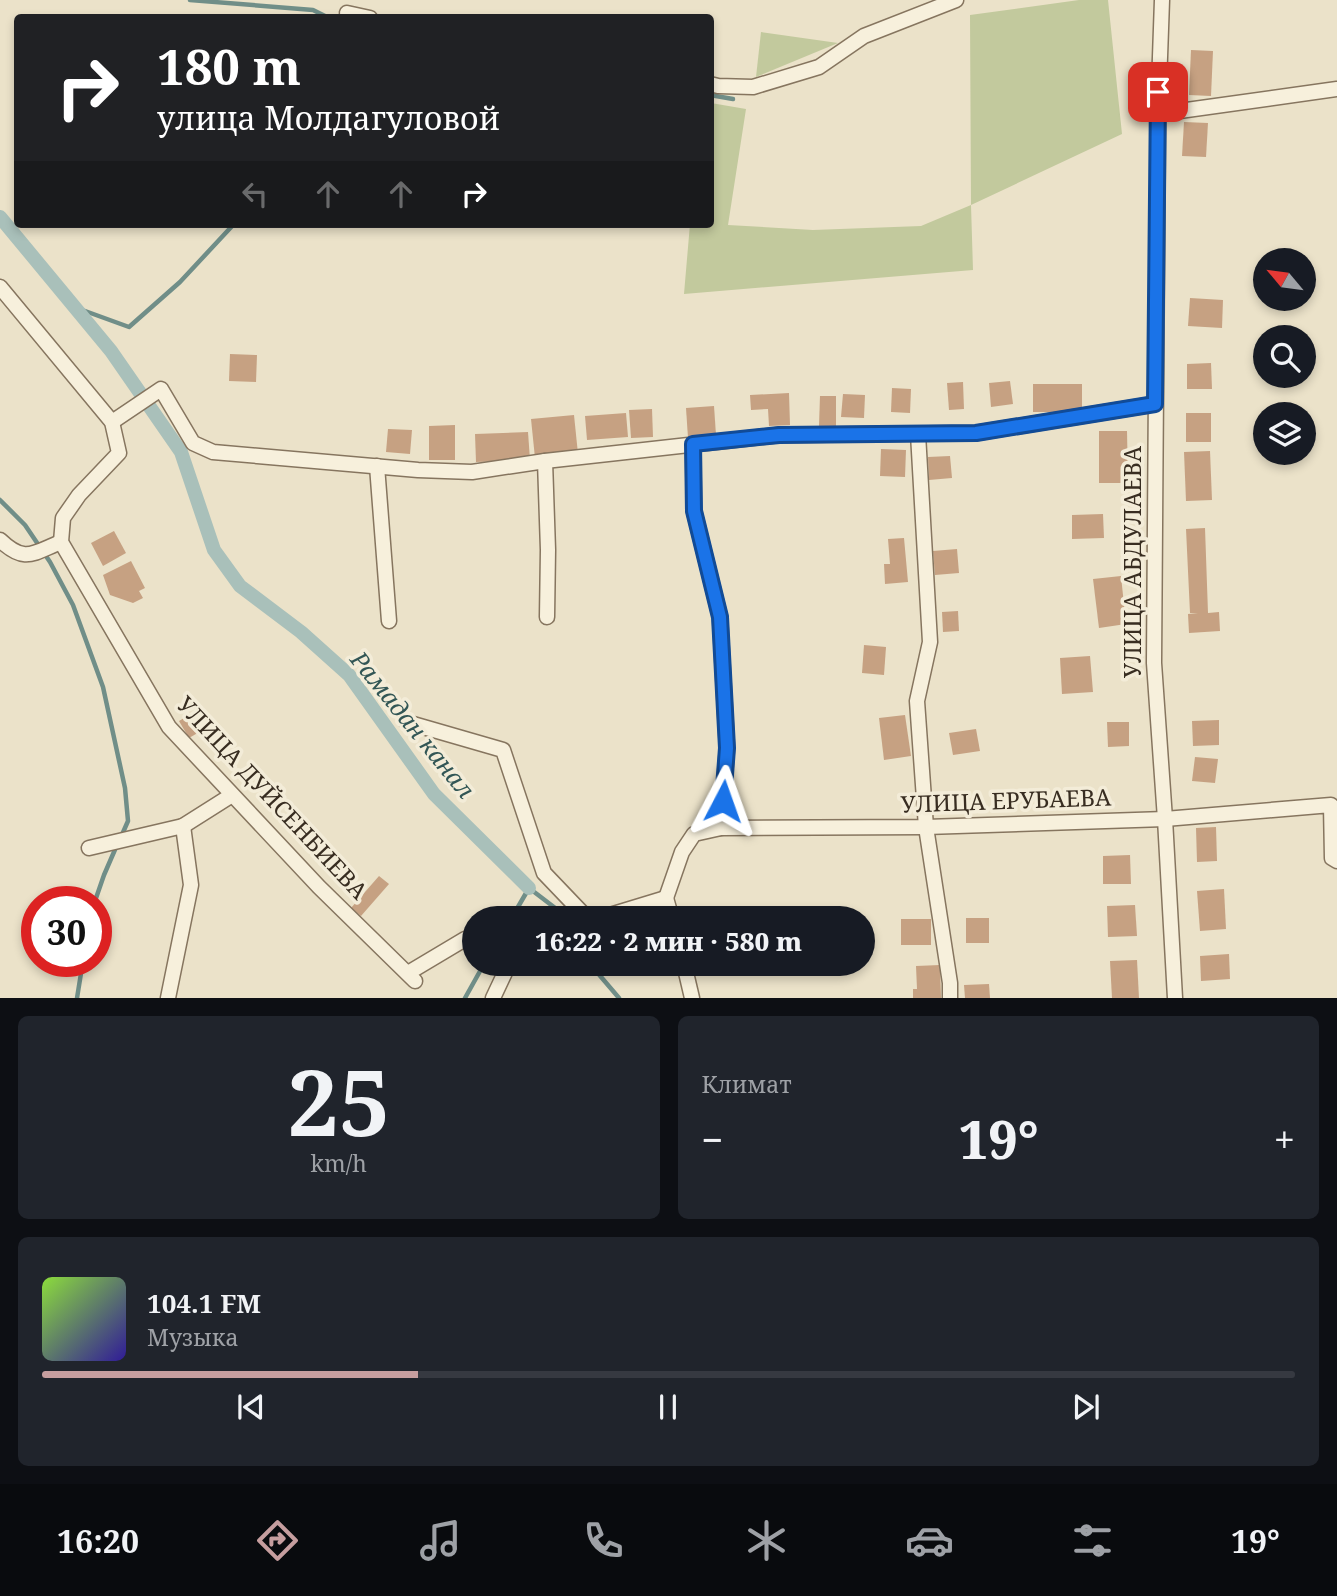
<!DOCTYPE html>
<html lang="ru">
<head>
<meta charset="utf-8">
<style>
  body { margin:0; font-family:"Noto Serif",serif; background:#20242c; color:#f1f3f6; height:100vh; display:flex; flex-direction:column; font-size:26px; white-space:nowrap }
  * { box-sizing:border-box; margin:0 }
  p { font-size:23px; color:#9ea1a6 }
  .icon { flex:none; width:38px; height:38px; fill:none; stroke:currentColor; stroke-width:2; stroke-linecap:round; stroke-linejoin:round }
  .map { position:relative; height:998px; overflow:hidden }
  .panel { display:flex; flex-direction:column; gap:18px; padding:18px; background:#0d0f14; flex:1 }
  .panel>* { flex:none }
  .hud { position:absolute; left:14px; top:14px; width:700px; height:214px; border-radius:7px; box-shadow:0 4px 10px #0003; background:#202124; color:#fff; overflow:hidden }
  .needle { width:46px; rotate:299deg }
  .buttons { position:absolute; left:1253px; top:248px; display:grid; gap:14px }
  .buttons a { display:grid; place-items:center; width:63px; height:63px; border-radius:50%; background:#171b24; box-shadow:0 4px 10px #0003; font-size:35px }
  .speed { position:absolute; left:21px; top:886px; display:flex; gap:14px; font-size:35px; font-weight:700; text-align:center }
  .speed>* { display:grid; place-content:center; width:91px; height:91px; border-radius:50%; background:#171b24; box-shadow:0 4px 10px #0003; line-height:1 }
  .speed .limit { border:10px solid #d22; background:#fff; color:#111 }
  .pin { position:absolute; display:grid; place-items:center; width:60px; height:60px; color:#fff; margin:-30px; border-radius:14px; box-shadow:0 4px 10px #0006 }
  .me { position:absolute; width:77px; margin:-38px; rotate:4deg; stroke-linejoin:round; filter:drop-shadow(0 0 5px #0008) }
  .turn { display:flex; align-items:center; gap:24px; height:147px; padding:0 28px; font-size:32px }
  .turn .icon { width:91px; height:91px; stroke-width:2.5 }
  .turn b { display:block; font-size:49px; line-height:60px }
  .lanes { display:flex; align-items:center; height:66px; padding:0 28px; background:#0003; justify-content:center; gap:35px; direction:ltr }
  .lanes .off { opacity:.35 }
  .big { font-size:52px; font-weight:800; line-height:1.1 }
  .panel .card { flex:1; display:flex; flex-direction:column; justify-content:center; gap:10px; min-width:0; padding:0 24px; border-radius:10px; background:#20242c }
  .panel .dial { align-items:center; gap:0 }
  .dial b { font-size:91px; line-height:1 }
  .song { display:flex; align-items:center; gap:21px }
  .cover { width:84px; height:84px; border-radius:10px; background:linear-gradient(135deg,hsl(90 70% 55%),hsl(250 70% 35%)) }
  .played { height:7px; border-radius:4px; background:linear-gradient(90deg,#c69e9f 30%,#363941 30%) }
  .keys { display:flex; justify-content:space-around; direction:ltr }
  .heat { display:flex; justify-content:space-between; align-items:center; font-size:38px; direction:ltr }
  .panel .tiles { flex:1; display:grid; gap:18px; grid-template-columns:1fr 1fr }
  .card:last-child { grid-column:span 2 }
  .trip { position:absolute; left:462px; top:906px; width:413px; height:70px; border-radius:35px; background:#171b24; box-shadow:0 4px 10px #0003; font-weight:800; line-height:70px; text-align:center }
  .menu { display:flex; height:112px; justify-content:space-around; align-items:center; background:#090b0e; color:#9ea1a6 }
  .menu .icon { width:49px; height:49px }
  .menu .selected { color:#c69e9f }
  .menu b { font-size:32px; color:#f1f3f6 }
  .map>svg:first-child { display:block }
  .green { fill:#c2c99d }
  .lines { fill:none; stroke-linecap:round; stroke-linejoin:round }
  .stream { stroke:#708e88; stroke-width:4.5 }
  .canal { stroke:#a9c0ba; stroke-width:14 }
  .building { fill:#c6a182 }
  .street-casing { stroke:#86755f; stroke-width:17 }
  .street { stroke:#f7f0dc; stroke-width:14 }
  .route-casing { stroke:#114b97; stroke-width:18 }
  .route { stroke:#1a73e8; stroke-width:12 }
  .labels { text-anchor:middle; stroke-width:7; stroke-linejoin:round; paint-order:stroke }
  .street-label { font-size:23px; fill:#382d21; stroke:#f3ecd8 }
  .water-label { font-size:24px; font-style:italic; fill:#325655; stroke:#f3ecd8 }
</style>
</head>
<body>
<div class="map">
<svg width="1337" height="998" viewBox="0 0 1337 998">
  <rect width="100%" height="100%" fill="#ebe2c9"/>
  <g class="green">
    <polygon points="1079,0 1108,0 1122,134 971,205 973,270 684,294 690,224 710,224 711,103 746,109 728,225 813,230 921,226 971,205 970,15"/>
    <polygon points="761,32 838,43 756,77"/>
  </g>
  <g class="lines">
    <g class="stream">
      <polyline points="190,0 313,10 329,18"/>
      <polyline points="710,95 733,99"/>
      <polyline points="74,307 129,327 180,282 234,224"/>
      <polyline points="0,500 25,525 50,562 73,605 103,687 125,788 128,821 121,837"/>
      <polyline points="95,901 104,875 117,845"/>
      <polyline points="511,919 529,888 563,914 565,919"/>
      <polyline points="590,964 619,998"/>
      <polyline points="77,998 83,961"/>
      <polyline points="465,998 484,964"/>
    </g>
    <polyline class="canal" points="0,217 111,351 181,452 214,550 240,586 301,632 349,675 434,794 529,888"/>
  </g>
  <g class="building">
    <polygon points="1191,50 1213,51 1211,96 1189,95"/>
    <polygon points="1184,122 1208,123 1206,157 1182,156"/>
    <polygon points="1190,298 1223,300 1222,328 1188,326"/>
    <polygon points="230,354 257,355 256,382 229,381"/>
    <polygon points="1211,363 1212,389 1187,389 1187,364"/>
    <polygon points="1010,381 1013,404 991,407 989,383"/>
    <polygon points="963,382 964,409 949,410 947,383"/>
    <rect x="1033" y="384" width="49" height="28"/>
    <polygon points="892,388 911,389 910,413 891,412"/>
    <polygon points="789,393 790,425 769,426 768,409 751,410 750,395"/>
    <polygon points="843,394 865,395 864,418 841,417"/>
    <polygon points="820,396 836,396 836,426 819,426"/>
    <polygon points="714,406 716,435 688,438 686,408"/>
    <polygon points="652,409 653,437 631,438 629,410"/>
    <polygon points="626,413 628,437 587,440 585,416"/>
    <rect x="1186" y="413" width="25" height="29"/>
    <polygon points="574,415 578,454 535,458 531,419"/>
    <polygon points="455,425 455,460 429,460 429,426"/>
    <polygon points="388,429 412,430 410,454 386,452"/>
    <polygon points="1099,431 1127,431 1128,483 1099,483"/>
    <polygon points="528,432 530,460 476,462 475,434"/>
    <polygon points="881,449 906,450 905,477 880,476"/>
    <polygon points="1210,451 1212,500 1186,501 1184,452"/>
    <polygon points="950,456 952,478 929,480 928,457"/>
    <polygon points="1103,514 1104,538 1072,539 1072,515"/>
    <polygon points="1205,528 1208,613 1219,612 1220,631 1189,633 1188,614 1198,613 1190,613 1186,529"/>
    <polygon points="114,531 126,553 103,566 91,543"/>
    <polygon points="904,538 908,582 885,584 884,564 890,564 888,539"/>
    <polygon points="957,549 959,573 935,575 933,551"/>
    <polygon points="131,561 145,588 139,591 143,598 133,603 110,595 103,575"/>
    <polygon points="1121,576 1126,624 1099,628 1093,579"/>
    <polygon points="958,611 959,631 943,632 942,612"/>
    <polygon points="864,645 886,647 884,675 862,673"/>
    <polygon points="1090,656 1093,692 1062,694 1060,658"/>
    <polygon points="203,707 213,724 189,738 179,721"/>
    <polygon points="905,715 911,756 884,760 879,718"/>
    <polygon points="1219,720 1219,745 1193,746 1192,721"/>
    <polygon points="1107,722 1129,722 1129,746 1108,747"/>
    <polygon points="976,729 980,751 953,755 949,733"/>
    <polygon points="1195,757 1218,759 1215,783 1192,781"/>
    <polygon points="1216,827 1217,861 1197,862 1196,828"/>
    <polygon points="1130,855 1131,884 1103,884 1103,856"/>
    <polygon points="379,876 389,884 361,916 351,908"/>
    <polygon points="1224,889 1226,929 1200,931 1197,891"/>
    <polygon points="1135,905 1137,936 1108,937 1107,906"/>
    <rect x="966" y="918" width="23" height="25"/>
    <rect x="901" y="919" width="30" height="26"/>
    <polygon points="1229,954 1230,979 1201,981 1200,956"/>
    <polygon points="1137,960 1139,998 1112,998 1110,961"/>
    <polygon points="940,965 941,998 913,998 913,989 917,989 916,966"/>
    <polygon points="989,984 990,998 965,998 964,985"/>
  </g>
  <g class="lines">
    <g class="street-casing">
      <g id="street">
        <polyline points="1162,0 1158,114 1154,663 1165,819 1175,998"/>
        <polyline points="347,13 370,18"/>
        <polyline points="710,84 718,86 753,87 819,67 864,36 956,0"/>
        <polyline points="1158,114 1337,89"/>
        <polyline points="0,287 112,422 119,453 79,495 63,518 61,542 169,727 319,887 415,981"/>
        <polyline points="112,422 161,389 193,443 213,452 418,470 472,472 545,461 779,435 976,433 1155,404"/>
        <polyline points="918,434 930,642 917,701 926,827 950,983 950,998"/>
        <polyline points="693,444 694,511 720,617 727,748 721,828"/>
        <polyline points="545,461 548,550 547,617"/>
        <polyline points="377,466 389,621"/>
        <path d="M0,540C25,564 33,553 61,542"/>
        <polyline points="406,722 503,750 544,873 588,919"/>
        <polyline points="89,848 183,826 232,795"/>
        <polyline points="666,898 682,852 694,834 721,828 926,827 1165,819 1331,805 1332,858 1337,861"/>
        <polyline points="597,919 666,898 672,919"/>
        <polyline points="684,964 692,998"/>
        <polyline points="408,973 465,939 474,937"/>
        <polyline points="168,998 191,885 183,826"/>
        <polyline points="493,998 509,964"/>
      </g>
    </g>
    <use href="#street" class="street"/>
  </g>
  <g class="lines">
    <g class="route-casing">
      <polyline id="route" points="723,801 727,748 720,617 694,511 693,444 779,435 976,433 1155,404 1158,92"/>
    </g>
    <use href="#route" class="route"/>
  </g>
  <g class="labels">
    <g class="street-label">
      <text transform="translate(1133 562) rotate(-90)" y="8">УЛИЦА АБДУЛАЕВА</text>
      <text transform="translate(272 798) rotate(47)" y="8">УЛИЦА ДУЙСЕНБИЕВА</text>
      <text transform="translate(1006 801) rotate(-2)" y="8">УЛИЦА ЕРУБАЕВА</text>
    </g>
    <g class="water-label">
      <text transform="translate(412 725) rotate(51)" y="8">Рамадан канал</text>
    </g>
  </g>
</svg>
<div class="buttons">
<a><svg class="needle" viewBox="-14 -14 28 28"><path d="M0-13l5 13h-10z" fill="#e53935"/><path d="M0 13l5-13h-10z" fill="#9ea1a6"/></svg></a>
<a><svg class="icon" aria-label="search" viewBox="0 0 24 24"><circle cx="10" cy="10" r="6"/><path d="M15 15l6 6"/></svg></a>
<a><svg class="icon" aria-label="layers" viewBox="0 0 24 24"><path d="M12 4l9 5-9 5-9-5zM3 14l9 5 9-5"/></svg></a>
</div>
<div class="speed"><div class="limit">30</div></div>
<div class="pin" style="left:1158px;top:92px;background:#d93025"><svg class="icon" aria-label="arrive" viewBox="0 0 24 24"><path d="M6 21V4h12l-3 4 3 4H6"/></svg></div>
<svg class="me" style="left:723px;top:801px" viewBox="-20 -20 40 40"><path d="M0-17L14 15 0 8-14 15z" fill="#1a73e8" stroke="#fff" stroke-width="4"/></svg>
<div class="trip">16:22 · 2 мин · 580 m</div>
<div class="hud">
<div class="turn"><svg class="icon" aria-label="right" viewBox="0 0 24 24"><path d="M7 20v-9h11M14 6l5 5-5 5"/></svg><div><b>180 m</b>улица Молдагуловой</div></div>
<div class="lanes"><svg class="icon off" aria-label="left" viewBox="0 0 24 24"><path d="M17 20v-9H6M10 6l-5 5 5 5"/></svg><svg class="icon off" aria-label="ahead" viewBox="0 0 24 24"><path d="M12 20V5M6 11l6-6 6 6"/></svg><svg class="icon off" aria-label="ahead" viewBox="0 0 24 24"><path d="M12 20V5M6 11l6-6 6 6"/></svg><svg class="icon" aria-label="right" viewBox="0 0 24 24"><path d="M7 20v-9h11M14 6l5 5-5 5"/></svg></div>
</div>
</div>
<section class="panel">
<div class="tiles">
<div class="card dial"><b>25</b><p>km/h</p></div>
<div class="card"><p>Климат</p>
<div class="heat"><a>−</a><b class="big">19°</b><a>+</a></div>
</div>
<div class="card">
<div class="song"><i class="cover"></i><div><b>104.1 FM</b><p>Музыка</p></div></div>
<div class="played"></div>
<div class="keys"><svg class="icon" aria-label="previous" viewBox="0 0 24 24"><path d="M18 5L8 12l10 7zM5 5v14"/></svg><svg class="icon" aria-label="pause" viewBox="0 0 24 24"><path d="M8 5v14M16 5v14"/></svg><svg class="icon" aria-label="next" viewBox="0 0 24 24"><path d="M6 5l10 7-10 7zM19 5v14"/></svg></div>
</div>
</div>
</section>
<nav class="menu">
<b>16:20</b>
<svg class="icon selected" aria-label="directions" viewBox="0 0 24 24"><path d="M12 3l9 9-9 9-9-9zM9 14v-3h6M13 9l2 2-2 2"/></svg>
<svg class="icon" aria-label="music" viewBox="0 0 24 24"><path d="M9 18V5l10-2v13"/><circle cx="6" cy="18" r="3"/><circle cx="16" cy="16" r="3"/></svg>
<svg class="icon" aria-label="phone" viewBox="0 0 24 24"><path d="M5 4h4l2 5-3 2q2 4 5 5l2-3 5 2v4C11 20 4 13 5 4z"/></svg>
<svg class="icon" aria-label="climate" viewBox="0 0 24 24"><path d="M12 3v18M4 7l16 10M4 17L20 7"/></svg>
<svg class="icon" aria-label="car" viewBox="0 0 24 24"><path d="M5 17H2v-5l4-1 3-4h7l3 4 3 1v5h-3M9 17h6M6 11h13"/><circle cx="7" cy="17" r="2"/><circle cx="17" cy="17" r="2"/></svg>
<svg class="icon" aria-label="filters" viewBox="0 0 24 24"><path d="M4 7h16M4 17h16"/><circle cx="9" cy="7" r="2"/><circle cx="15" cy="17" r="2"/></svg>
<b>19°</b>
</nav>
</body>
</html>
